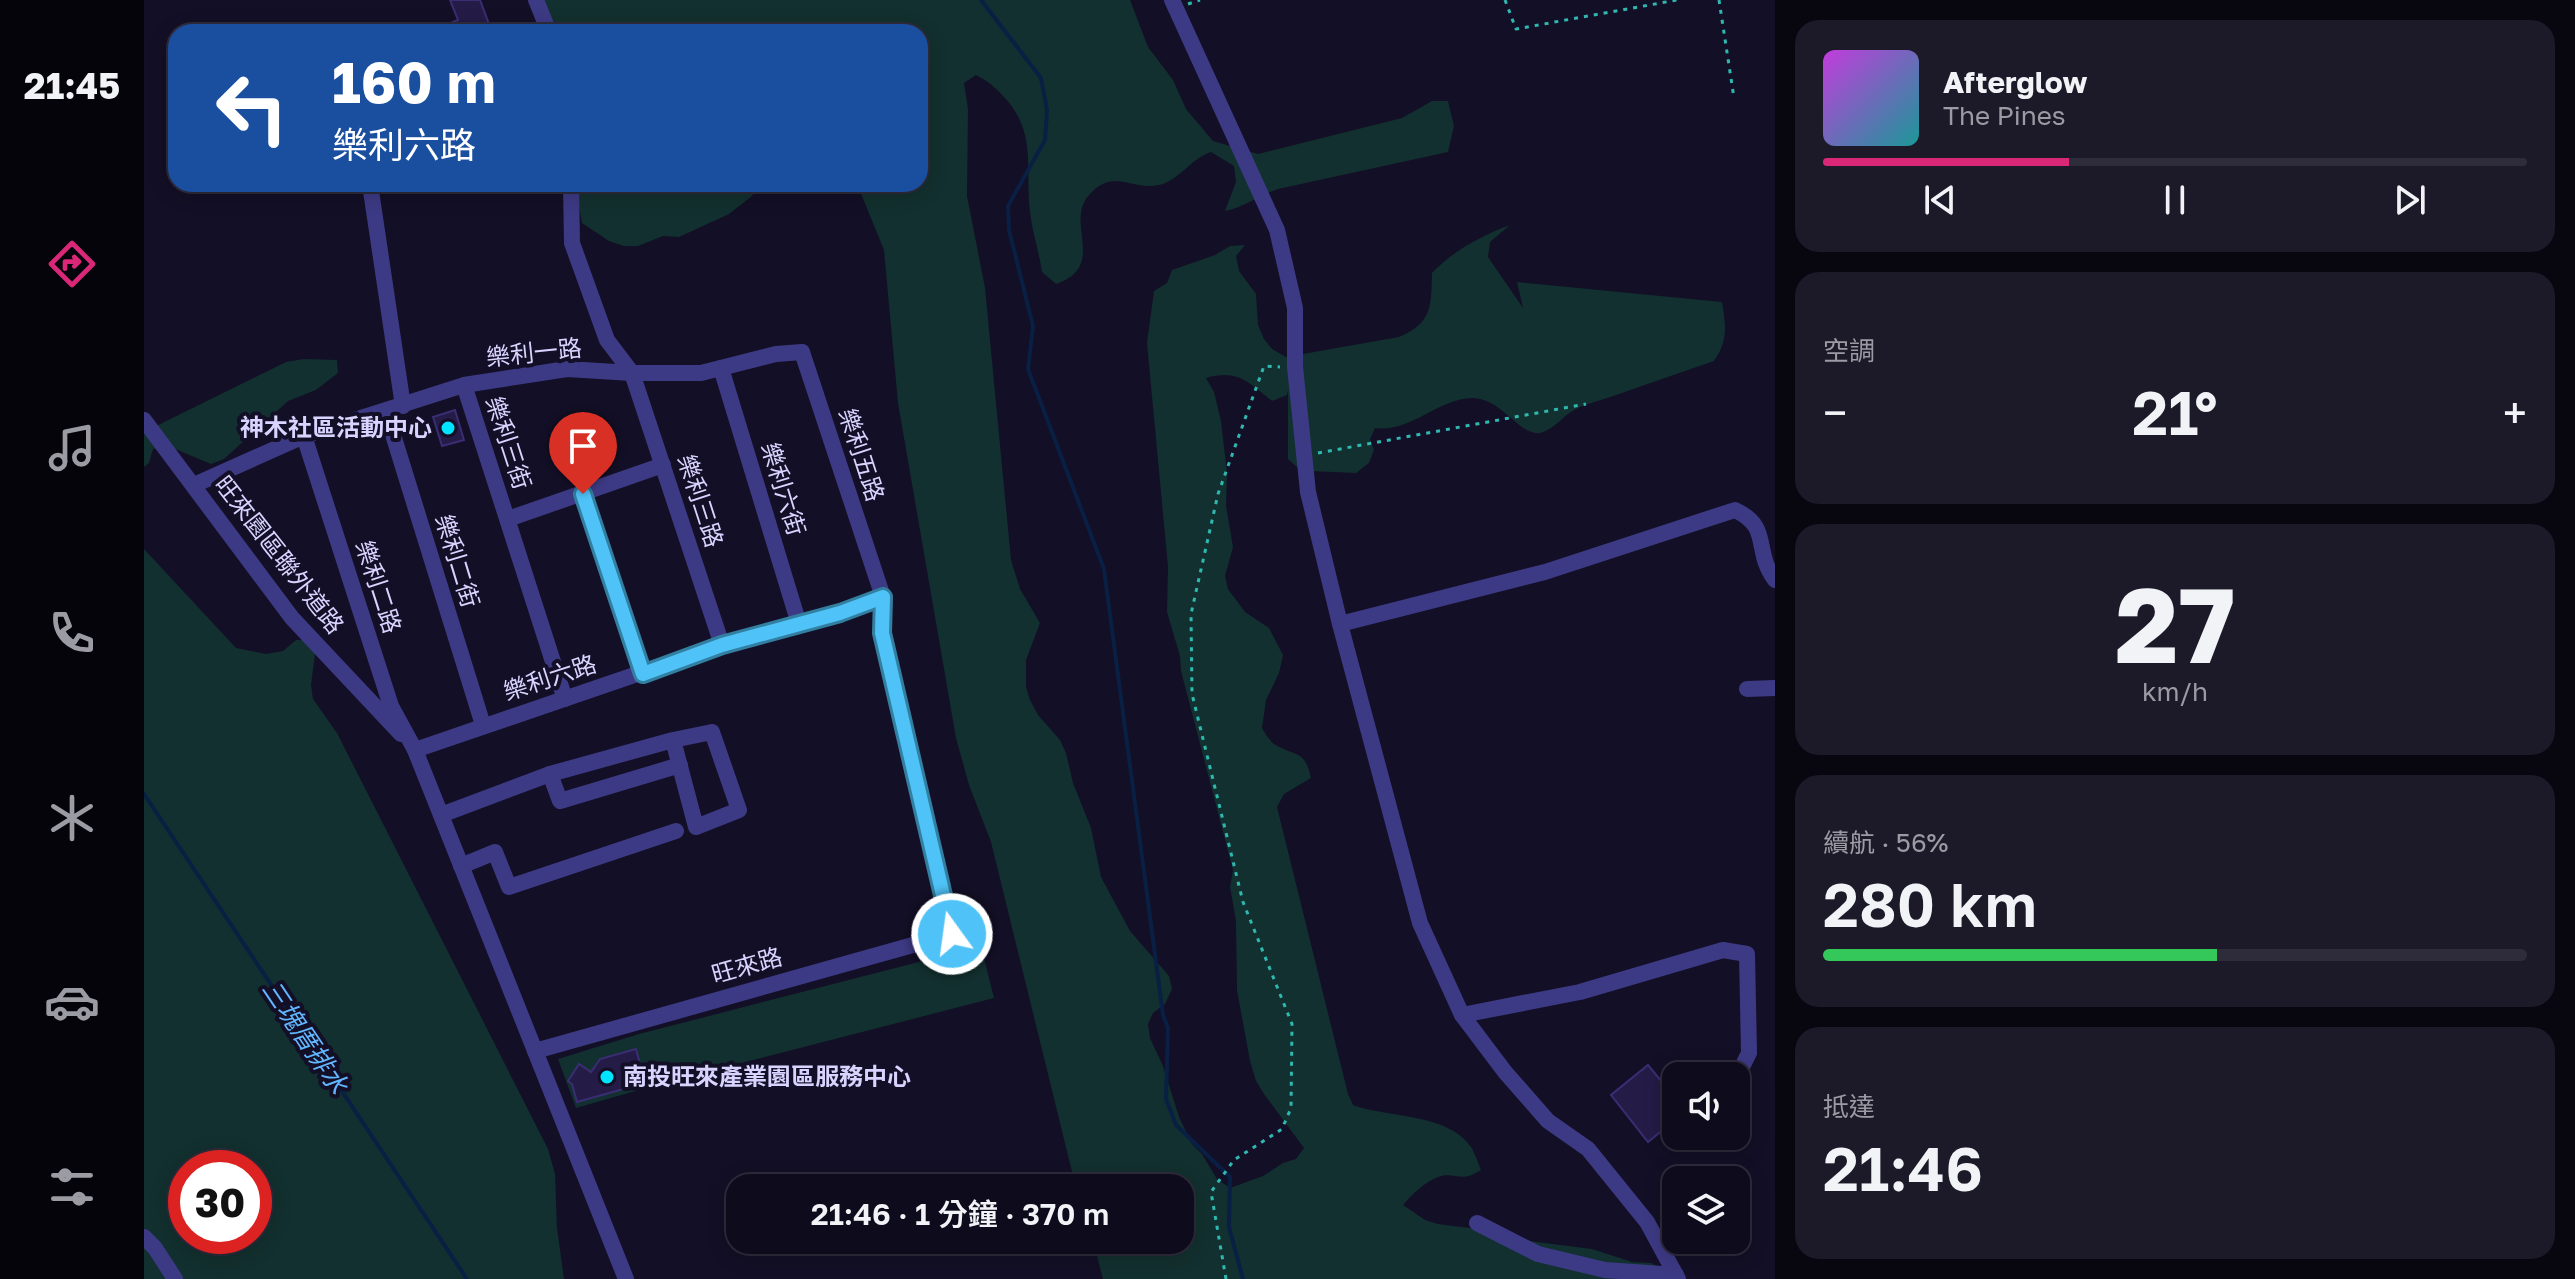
<!DOCTYPE html>
<html lang="zh-TW">
<head>
<meta charset="utf-8">
<style>
  body { margin:0; font-family:"Golos Text","Noto Sans TC",sans-serif; background:#1c1929; color:#f1f3f6; height:100vh; display:flex; flex-direction:column; font-size:30px; white-space:nowrap }
  * { box-sizing:border-box; margin:0 }
  p { font-size:26px; color:#9b9ba3 }
  .icon { flex:none; width:44px; height:44px; fill:none; stroke:currentColor; stroke-width:2; stroke-linecap:round; stroke-linejoin:round }
  .map { position:relative; flex:1; overflow:hidden }
  .details { display:flex; flex-direction:column; gap:20px; padding:20px; background:#08060f; width:800px }
  .details>* { flex:none }
  .guide { position:absolute; left:24px; top:24px; width:760px; height:168px; border-radius:24px; box-shadow:0 4px 20px #0003,0 0 0 2px #2e2b3b; background:#1a4fa0; color:#fff; overflow:hidden }
  .buttons { position:absolute; left:1518px; top:1062px; display:grid; gap:16px }
  .buttons a { display:grid; place-items:center; width:88px; height:88px; border-radius:16px; background:#0e0b1c; box-shadow:0 4px 20px #0003,0 0 0 2px #2e2b3b; font-size:40px }
  .speed { position:absolute; left:24px; top:1150px; display:flex; gap:16px; font-size:40px; font-weight:700; text-align:center }
  .speed>* { display:grid; place-content:center; width:104px; height:104px; border-radius:50%; background:#0e0b1c; box-shadow:0 4px 20px #0003,0 0 0 2px #2e2b3b; line-height:1 }
  .speed .limit { border:12px solid #d22; background:#fff; color:#111 }
  .pin { position:absolute; display:grid; place-items:center; width:68px; height:68px; color:#fff; margin:-82px -34px; border-radius:50% 50% 50% 0; rotate:-45deg; box-shadow:0 0 8px #0007 }
  .pin .icon { rotate:45deg }
  .me { position:absolute; width:88px; margin:-44px; rotate:346deg; stroke-linejoin:round; filter:drop-shadow(0 0 6px #0008) }
  .turn { display:flex; align-items:center; gap:28px; height:168px; padding:0 32px; font-size:36px }
  .turn .icon { width:104px; height:104px; stroke-width:2.5 }
  .turn b { display:block; font-size:56px; line-height:68px }
  .big { font-size:60px; font-weight:600; line-height:1.1 }
  .details .tile { flex:1; display:flex; flex-direction:column; justify-content:center; gap:12px; min-width:0; padding:0 28px; border-radius:24px; background:#1c1929 }
  .details .dial { align-items:center; gap:0 }
  .dial b { font-size:104px; line-height:1 }
  .song { display:flex; align-items:center; gap:24px }
  .cover { width:96px; height:96px; border-radius:12px; background:linear-gradient(135deg,hsl(290 70% 55%),hsl(180 70% 35%)) }
  .played { height:8px; border-radius:4px; background:linear-gradient(90deg,#db2777 35%,#2e2b3b 35%) }
  .keys { display:flex; justify-content:space-around; direction:ltr }
  .heat { display:flex; justify-content:space-between; align-items:center; font-size:44px; direction:ltr }
  .charge { height:12px; border-radius:6px; background:linear-gradient(90deg,#34c759 56%,#2e2b3b 0) }
  .trip { position:absolute; left:582px; top:1174px; width:468px; height:80px; border-radius:24px; background:#0e0b1c; box-shadow:0 4px 20px #0003,0 0 0 2px #2e2b3b; font-weight:600; line-height:80px; text-align:center }
  main { display:flex; flex:1; min-height:0 }
  .menu { display:flex; flex-direction:column; width:144px; justify-content:space-around; align-items:center; background:#06040b; color:#9b9ba3 }
  .menu .icon { width:56px; height:56px }
  .menu .on { color:#db2777 }
  .menu b { font-size:36px; color:#f1f3f6 }
  .map>svg:first-child { display:block }
  .green { fill:#12302f; fill-rule:evenodd }
  .lines { fill:none; stroke-linecap:round; stroke-linejoin:round }
  .stream { stroke:#0a1f44; stroke-width:4 }
  .building { fill:#241b47; stroke:#3b2d73; stroke-width:2 }
  .path { stroke:#2fb8b0; stroke-width:3; stroke-dasharray:4 6; stroke-linecap:butt }
  .minor { stroke:#3d3a85; stroke-width:16 }
  .route-casing { stroke:#337fa1; stroke-width:20 }
  .route { stroke:#4fc3f7; stroke-width:14 }
  .poi-dot { fill:#00e5ff; stroke:#130f26; stroke-width:3 }
  .labels { text-anchor:middle; stroke-width:8; stroke-linejoin:round; paint-order:stroke }
  .street-label { font-size:24px; fill:#d9d4ff; stroke:#130f26 }
  .poi-label { font-size:24px; font-weight:bold; fill:#d9d4ff; stroke:#130f26; text-anchor:end }
  .water-label { font-size:26px; font-style:italic; fill:#62b6ff; stroke:#130f26 }
</style>
</head>
<body>
<main>
<nav class="menu">
<b>21:45</b>
<svg class="icon on" aria-label="directions" viewBox="0 0 24 24"><path d="M12 3l9 9-9 9-9-9zM9 14v-3h6M13 9l2 2-2 2"/></svg>
<svg class="icon" aria-label="music" viewBox="0 0 24 24"><path d="M9 18V5l10-2v13"/><circle cx="6" cy="18" r="3"/><circle cx="16" cy="16" r="3"/></svg>
<svg class="icon" aria-label="phone" viewBox="0 0 24 24"><path d="M5 4h4l2 5-3 2q2 4 5 5l2-3 5 2v4C11 20 4 13 5 4z"/></svg>
<svg class="icon" aria-label="climate" viewBox="0 0 24 24"><path d="M12 3v18M4 7l16 10M4 17L20 7"/></svg>
<svg class="icon" aria-label="car" viewBox="0 0 24 24"><path d="M5 17H2v-5l4-1 3-4h7l3 4 3 1v5h-3M9 17h6M6 11h13"/><circle cx="7" cy="17" r="2"/><circle cx="17" cy="17" r="2"/></svg>
<svg class="icon" aria-label="filters" viewBox="0 0 24 24"><path d="M4 7h16M4 17h16"/><circle cx="9" cy="7" r="2"/><circle cx="15" cy="17" r="2"/></svg>
</nav>
<div class="map">
<svg width="1631" height="1279" viewBox="0 0 1631 1279">
  <rect width="100%" height="100%" fill="#130f26"/>
  <g class="green">
    <path d="M397,0H986L1004,47L1029,80L1042,109L1069,141L1114,154L1258,118L1288,101H1304L1310,126L1304,152L1134,189C1115,195 1100,207 1081,211L1092,182L1090,166L1067,152C1046,159 1036,180 1015,185C986,191 970,167 945,195C920,223 964,266 912,284L898,272C895,251 888,232 886,211C881,168 893,133 861,98C852,88 844,81 832,75L820,83L824,109L823,196L841,288L867,560L876,589L896,623L882,660V687L886,700L894,715L916,740L922,753L929,783L947,828L957,877L986,931L1025,976L1028,989L1021,1004L1009,1013L1004,1024L1006,1038L1019,1066L1035,1117L1048,1144L1058,1154L1073,1179L1086,1188L1119,1176L1139,1163L1152,1159L1160,1148L1120,1094L1112,1081L1106,1061L1093,990L1092,921L1086,887L1089,870L1037,671L1036,656L1023,612L1024,567L1003,343L1010,291L1023,283L1028,270L1071,255L1086,246L1101,245L1092,256L1095,271L1112,294L1114,325L1120,339L1128,349L1142,357L1255,337C1289,323 1287,305 1288,273C1310,250 1337,236 1366,225L1346,242L1344,257L1379,308L1373,282L1578,302C1582,325 1584,342 1570,361C1539,372 1508,382 1478,393C1463,399 1446,402 1432,409C1419,415 1410,430 1396,433C1375,436 1358,398 1328,398C1293,399 1267,433 1231,428L1226,439L1230,450L1225,463L1212,473L1166,471L1153,467L1144,459V390L1143,395L1128,401C1104,382 1094,369 1062,378L1070,392L1077,421L1083,473L1082,506L1089,547L1081,576L1084,589L1101,612L1125,628L1139,655L1135,673L1122,700L1118,728C1121,733 1125,740 1130,744C1151,757 1161,749 1167,778L1140,794L1133,807L1204,1094L1209,1105C1244,1118 1304,1113 1327,1147C1331,1153 1334,1163 1337,1170C1316,1184 1312,1171 1294,1177C1281,1182 1267,1195 1259,1205L1281,1220L1294,1224L1348,1231L1385,1241L1448,1249L1488,1262L1507,1263L1520,1270L1525,1279H959L949,1240H1036V1188H932L847,842L825,785L812,738L754,403L740,250L713,184H776V32H413Z"/>
    <polygon points="431,184 614,184 608,196 585,214 535,237 519,236 494,246 480,246 465,241 438,223"/>
    <polygon points="160,359 193,360 194,373 172,390 144,401 80,459 67,464 24,446 9,449 5,463 0,467 0,432 142,362"/>
    <path d="M0,549L92,648L122,654L139,651L152,640H167L171,654L167,685L169,699L193,733L404,1149L411,1174L413,1228L420,1279H0ZM42,1168H110V1236H42Z"/>
    <polygon points="837,946 850,998 509,1086 432,1108 414,1059 495,1034"/>
  </g>
  <g class="lines">
    <g class="stream">
      <polyline points="837,0 897,78 903,110 901,140 864,206 865,230 889,326 884,369 960,569 1019,1015 1024,1028 1022,1099 1032,1125 1086,1177 1085,1227 1099,1279"/>
      <polyline points="0,794 323,1279"/>
    </g>
  </g>
  <g class="building">
    <polygon points="306,0 336,0 348,32 285,32 314,20"/>
    <polygon points="311,410 320,440 298,446 289,417"/>
    <polygon points="492,1049 501,1083 433,1102 428,1084 424,1081 435,1064 447,1072 456,1059"/>
    <polygon points="1504,1065 1532,1099 1532,1119 1504,1142 1467,1095"/>
  </g>
  <g class="lines">
    <g class="path">
      <polyline points="1361,0 1372,29 1533,0"/>
      <polyline points="1575,0 1590,98"/>
      <polyline points="1044,4 1056,0"/>
      <polyline points="1174,453 1442,404"/>
      <polyline points="1082,1279 1067,1192 1090,1160 1138,1129 1147,1108 1148,1024 1099,902 1048,694 1047,614 1074,494 1120,366 1136,367"/>
    </g>
    <g class="minor">
      <polyline points="392,0 405,32"/>
      <polyline points="1028,0 1133,230 1151,308 1151,367 1164,492 1196,624 1276,923 1318,1015 1361,1072 1404,1121 1444,1149 1503,1222 1534,1279"/>
      <polyline points="226,184 259,406"/>
      <polyline points="427,184 428,243 463,340 488,373 578,645"/>
      <polyline points="577,368 655,624"/>
      <polyline points="320,385 421,699"/>
      <polyline points="242,412 339,725"/>
      <polyline points="0,420 148,618 257,734"/>
      <polyline points="160,436 247,706 271,750 482,1279"/>
      <polyline points="50,485 160,436 320,385 423,369 488,373 557,373 632,354 658,352 739,597 738,633 808,934 391,1051"/>
      <polyline points="439,494 499,674"/>
      <polyline points="364,519 519,465"/>
      <path d="M1196,624L1401,572L1591,510C1628,527 1609,551 1631,580"/>
      <polyline points="1603,689 1631,688"/>
      <polyline points="271,750 578,645 696,613 739,597"/>
      <polyline points="406,774 416,801 536,765"/>
      <polyline points="297,815 406,774 529,740 552,827 595,810 568,732 529,740"/>
      <polyline points="317,866 351,852 365,887 532,831"/>
      <polyline points="1318,1015 1436,992 1579,950 1603,954 1605,1053 1592,1079"/>
      <polyline points="1333,1223 1394,1254 1461,1270 1532,1275"/>
      <polyline points="0,1237 11,1248 31,1279"/>
    </g>
  </g>
  <g class="lines">
    <g class="route-casing">
      <polyline id="route" points="439,494 499,674 578,645 696,613 739,597 738,633 808,934"/>
    </g>
    <use href="#route" class="route"/>
  </g>
  <g class="poi-dot">
    <circle cx="304" cy="428" r="8"/>
    <circle cx="463" cy="1077" r="8"/>
  </g>
  <g class="labels">
    <g class="street-label">
      <text transform="translate(390 353) rotate(-6)" y="8">樂利一路</text>
      <text transform="translate(364 443) rotate(72)" y="8">樂利三街</text>
      <text transform="translate(717 455) rotate(72)" y="8">樂利五路</text>
      <text transform="translate(639 489) rotate(73)" y="8">樂利六街</text>
      <text transform="translate(556 501) rotate(72)" y="8">樂利三路</text>
      <text transform="translate(135 555) rotate(52)" y="8">旺來園區聯外道路</text>
      <text transform="translate(313 561) rotate(73)" y="8">樂利二街</text>
      <text transform="translate(234 587) rotate(72)" y="8">樂利二路</text>
      <text transform="translate(406 678) rotate(-18)" y="8">樂利六路</text>
      <text transform="translate(603 966) rotate(-16)" y="8">旺來路</text>
    </g>
    <g class="poi-label">
      <text x="288" y="436">神木社區活動中心</text>
      <text x="479" y="1085" text-anchor="start">南投旺來產業園區服務中心</text>
    </g>
    <g class="water-label">
      <text transform="translate(161 1037) rotate(56)" y="9">三塊厝排水</text>
    </g>
  </g>
</svg>
<div class="buttons">
<a><svg class="icon" aria-label="sound" viewBox="0 0 24 24"><path d="M4 9h4l5-4v14l-5-4H4zM17 9q2 3 0 6"/></svg></a>
<a><svg class="icon" aria-label="layers" viewBox="0 0 24 24"><path d="M12 4l9 5-9 5-9-5zM3 14l9 5 9-5"/></svg></a>
</div>
<div class="speed"><div class="limit">30</div></div>
<div class="pin" style="left:439px;top:494px;background:#d93025"><svg class="icon" aria-label="arrive" viewBox="0 0 24 24"><path d="M6 21V4h12l-3 4 3 4H6"/></svg></div>
<svg class="me" style="left:808px;top:934px" viewBox="-20 -20 40 40"><circle r="17" fill="#4fc3f7" stroke="#fff" stroke-width="3"/><path d="M0-11L8 9 0 5-8 9z" fill="#fff"/></svg>
<div class="trip">21:46 · 1 分鐘 · 370 m</div>
<div class="guide">
<div class="turn"><svg class="icon" aria-label="left" viewBox="0 0 24 24"><path d="M17 20v-9H6M10 6l-5 5 5 5"/></svg><div><b>160 m</b>樂利六路</div></div>
</div>
</div>
<section class="details">
<div class="tile">
<div class="song"><i class="cover"></i><div><b>Afterglow</b><p>The Pines</p></div></div>
<div class="played"></div>
<div class="keys"><svg class="icon" aria-label="previous" viewBox="0 0 24 24"><path d="M18 5L8 12l10 7zM5 5v14"/></svg><svg class="icon" aria-label="pause" viewBox="0 0 24 24"><path d="M8 5v14M16 5v14"/></svg><svg class="icon" aria-label="next" viewBox="0 0 24 24"><path d="M6 5l10 7-10 7zM19 5v14"/></svg></div>
</div>
<div class="tile"><p>空調</p>
<div class="heat"><a>−</a><b class="big">21°</b><a>+</a></div>
</div>
<div class="tile dial"><b>27</b><p>km/h</p></div>
<div class="tile"><p>續航 · 56%</p><b class="big">280 km</b><div class="charge"></div></div>
<div class="tile"><p>抵達</p><b class="big">21:46</b></div>
</section>
</main>
</body>
</html>
